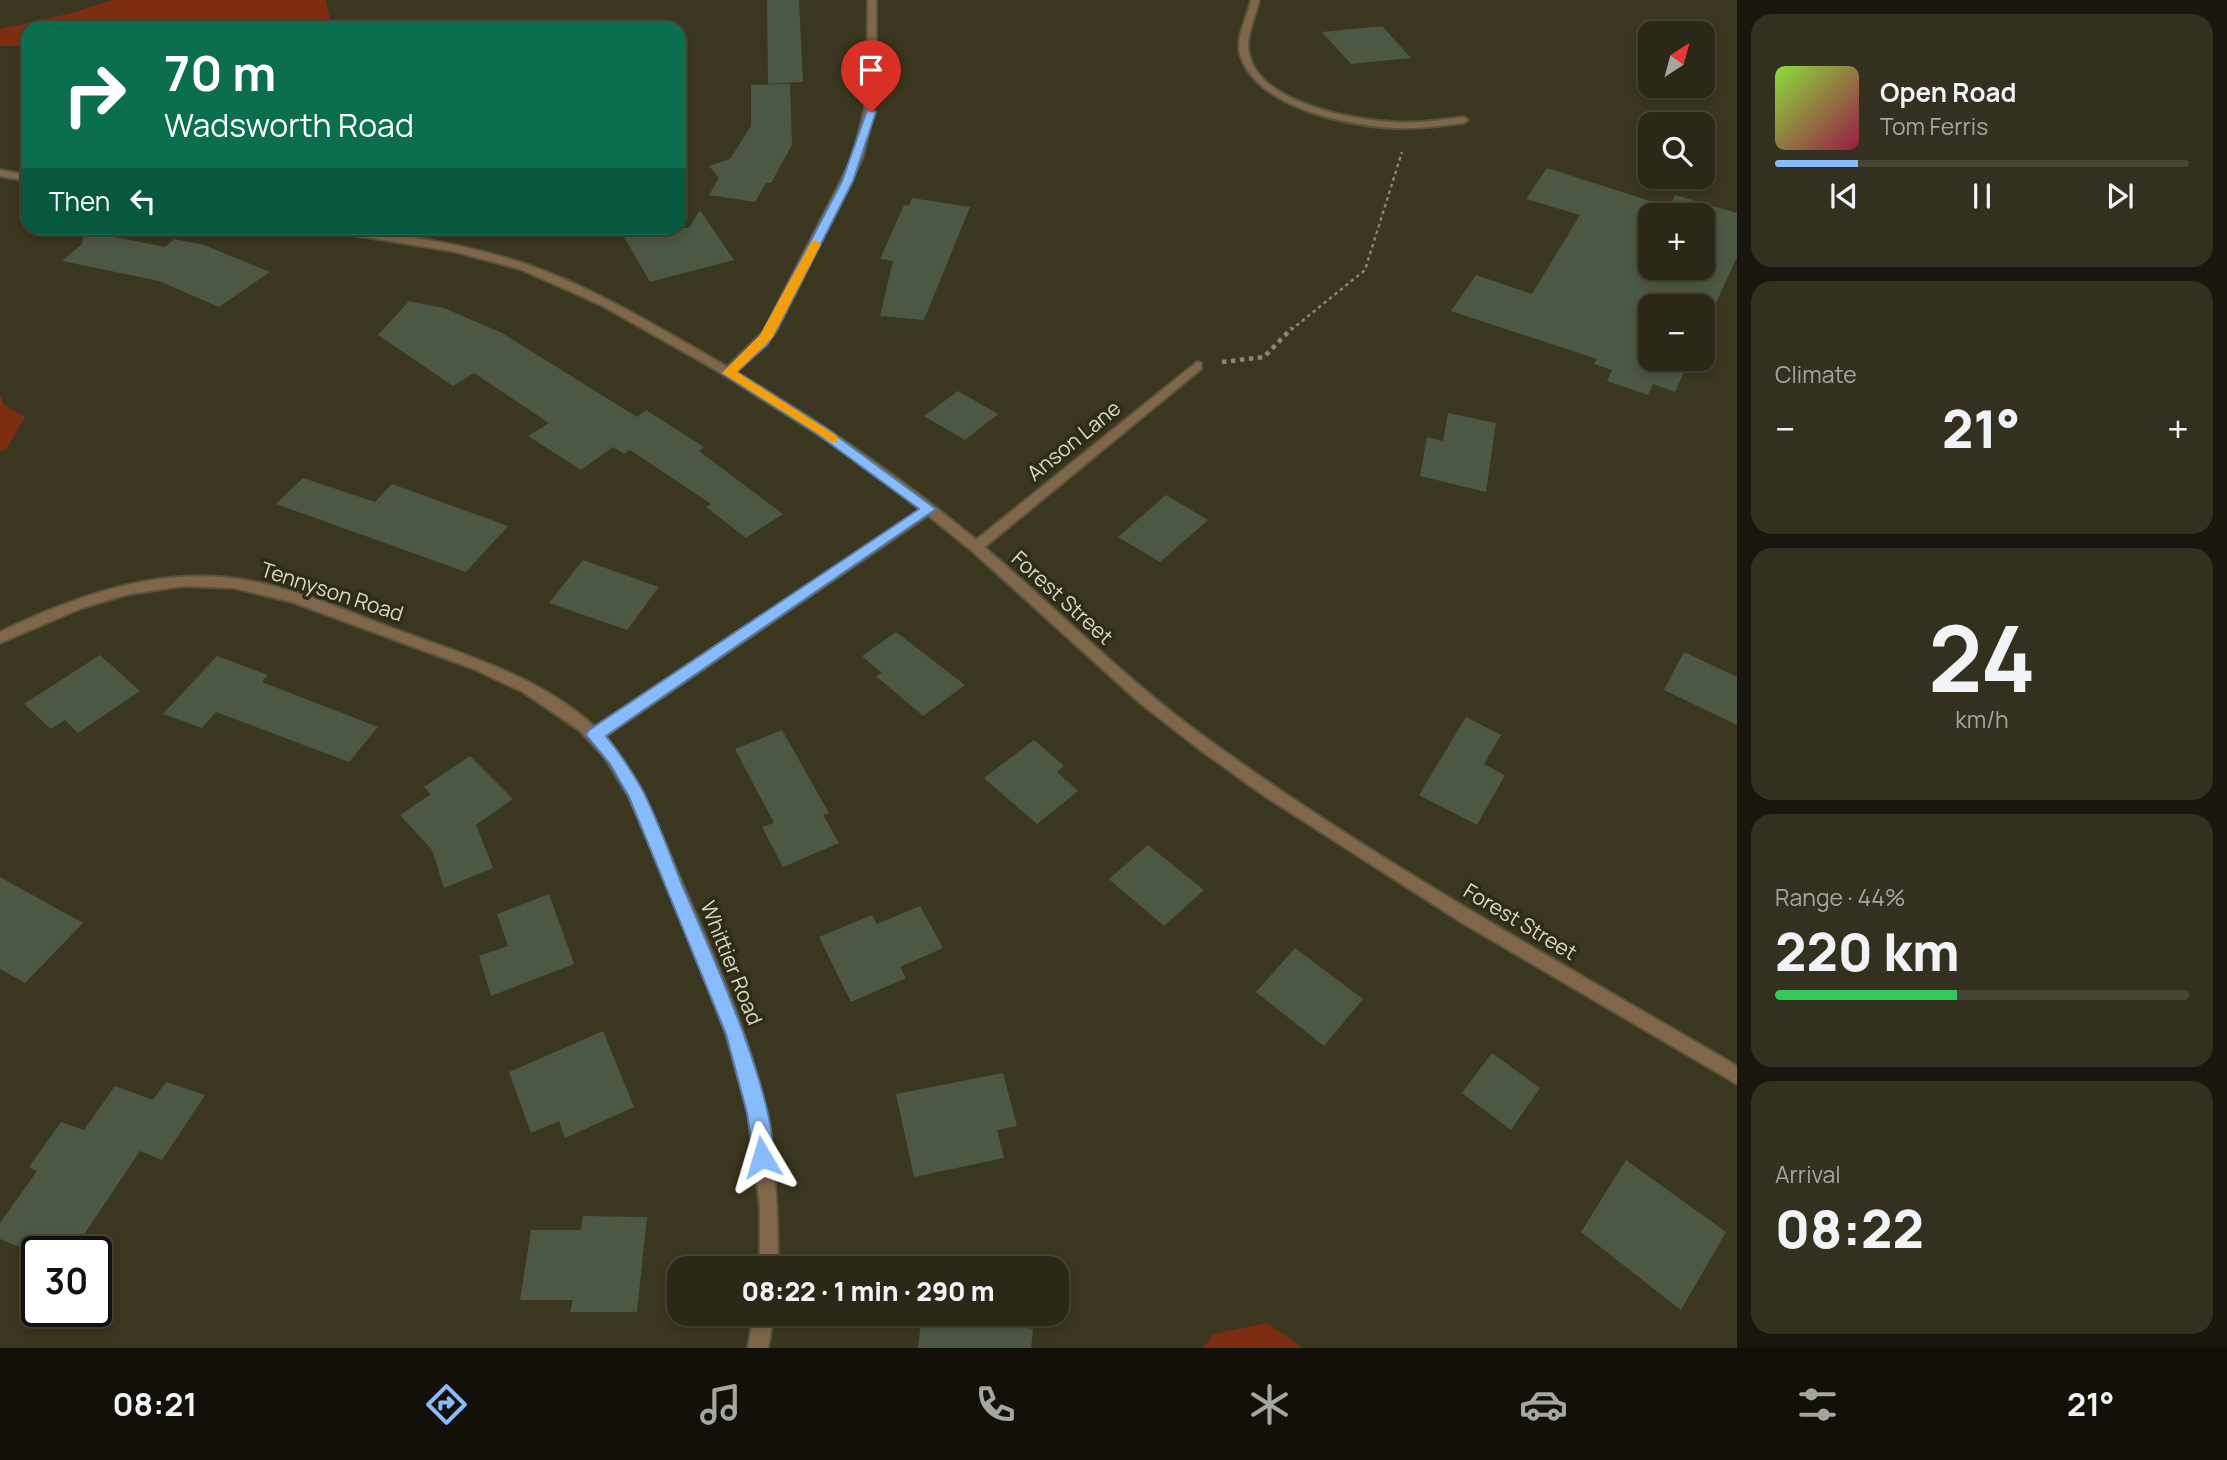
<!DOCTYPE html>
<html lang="en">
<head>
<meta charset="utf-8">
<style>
  body { margin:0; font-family:Manrope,sans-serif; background:#343020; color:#f1f3f6; height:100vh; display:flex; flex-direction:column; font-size:26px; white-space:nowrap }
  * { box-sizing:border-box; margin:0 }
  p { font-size:23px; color:#a6a6a1 }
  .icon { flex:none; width:38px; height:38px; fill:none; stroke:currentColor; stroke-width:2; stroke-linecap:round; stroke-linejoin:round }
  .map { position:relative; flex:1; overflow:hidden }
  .panel { display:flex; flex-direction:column; gap:14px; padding:14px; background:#18160d; width:490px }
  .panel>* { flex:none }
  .guide { position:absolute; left:21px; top:21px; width:665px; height:214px; border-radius:21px; box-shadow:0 4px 10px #0003,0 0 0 2px #484436; background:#0b6e4f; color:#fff; overflow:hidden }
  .needle { width:46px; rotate:36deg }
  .tools { position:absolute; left:1638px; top:21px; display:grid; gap:14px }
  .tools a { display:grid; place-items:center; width:77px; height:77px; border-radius:14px; background:#2c2817; box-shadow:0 4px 10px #0003,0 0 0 2px #484436; font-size:35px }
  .speed { position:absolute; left:21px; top:1236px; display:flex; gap:14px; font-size:35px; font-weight:700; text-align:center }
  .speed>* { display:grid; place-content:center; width:91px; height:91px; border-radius:50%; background:#2c2817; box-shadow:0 4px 10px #0003,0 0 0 2px #484436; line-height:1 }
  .speed .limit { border:4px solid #111; border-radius:10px; background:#fff; color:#111 }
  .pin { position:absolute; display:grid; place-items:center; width:60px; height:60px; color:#fff; margin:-72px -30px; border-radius:50% 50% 50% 0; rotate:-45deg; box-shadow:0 0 7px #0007 }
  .pin .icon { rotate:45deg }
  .me { position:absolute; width:77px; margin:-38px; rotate:353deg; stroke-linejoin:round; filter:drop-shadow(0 0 5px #0008) }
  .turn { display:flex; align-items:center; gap:24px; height:147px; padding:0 28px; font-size:32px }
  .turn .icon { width:91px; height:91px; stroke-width:2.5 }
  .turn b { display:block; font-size:49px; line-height:60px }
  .then { display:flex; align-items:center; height:66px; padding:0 28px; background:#0003; gap:14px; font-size:26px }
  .big { font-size:52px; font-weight:800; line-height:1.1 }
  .panel .card { flex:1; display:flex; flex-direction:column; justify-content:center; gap:10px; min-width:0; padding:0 24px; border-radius:21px; background:#343020 }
  .panel .dial { align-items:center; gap:0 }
  .dial b { font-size:91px; line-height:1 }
  .song { display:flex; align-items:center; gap:21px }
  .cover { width:84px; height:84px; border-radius:10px; background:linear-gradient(135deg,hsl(90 70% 55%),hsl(340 70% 35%)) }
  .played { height:7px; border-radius:4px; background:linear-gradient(90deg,#87bbfb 20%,#484436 20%) }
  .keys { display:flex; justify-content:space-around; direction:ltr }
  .heat { display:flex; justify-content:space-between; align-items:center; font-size:38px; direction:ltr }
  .charge { height:10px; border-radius:5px; background:linear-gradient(90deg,#34c759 44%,#484436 0) }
  .trip { position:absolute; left:667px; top:1256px; width:402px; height:70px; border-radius:21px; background:#2c2817; box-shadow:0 4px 10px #0003,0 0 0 2px #484436; font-weight:800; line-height:70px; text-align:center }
  .menu { display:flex; height:112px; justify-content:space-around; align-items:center; background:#121009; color:#a6a6a1 }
  .menu .icon { width:49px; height:49px }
  .menu .selected { color:#87bbfb }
  .menu b { font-size:32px; color:#f1f3f6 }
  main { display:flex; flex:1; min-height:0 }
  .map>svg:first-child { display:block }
  .green { fill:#7d2e10 }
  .building { fill:#4c5843; fill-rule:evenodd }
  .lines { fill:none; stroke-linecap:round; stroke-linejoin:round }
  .minor-casing { stroke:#57533e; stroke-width:4 }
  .tertiary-casing { stroke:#57533e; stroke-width:4 }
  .path-far1 { stroke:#898674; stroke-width:2.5; stroke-dasharray:3.5 3.5; stroke-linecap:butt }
  .path { stroke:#898674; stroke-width:4.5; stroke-dasharray:4.5 4.5; stroke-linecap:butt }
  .minor { fill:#816749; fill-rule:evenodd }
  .tertiary { fill:#816749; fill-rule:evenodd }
  .route { fill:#87bbfb; stroke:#587aa3; stroke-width:2 }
  .slow { fill:#f59e0b }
  .labels { text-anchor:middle; stroke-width:7; stroke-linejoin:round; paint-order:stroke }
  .street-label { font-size:21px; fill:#d9d7c9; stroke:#2f2c15 }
</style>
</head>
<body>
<main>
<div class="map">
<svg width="1737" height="1348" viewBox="0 0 1737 1348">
  <rect width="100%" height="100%" fill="#3a361f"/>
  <g class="green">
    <polygon points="112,0 326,0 332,28 28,28 28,46 0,46 0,29 72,13"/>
    <polygon points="0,395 4,405 25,417 6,449 0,451"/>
    <polygon points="1267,1323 1303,1348 1203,1348 1214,1334"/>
  </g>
  <g class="building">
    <polygon points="767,0 799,0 803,82 768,84"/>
    <polygon points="1382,26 1411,58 1351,64 1322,32"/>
    <polygon points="790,84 792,145 771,183 766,183 755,202 709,195 719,178 709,166 730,159 751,126 751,85"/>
    <path d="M1547,168L1669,207L1675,195L1737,213V257L1703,331V306H1650V359H1690L1675,392L1653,384L1648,395L1607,381L1612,370L1594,364L1597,359L1451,311L1476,275L1532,294L1580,215L1526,199ZM1650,215H1703V268H1650Z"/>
    <polygon points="912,198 970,207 924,320 880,316 893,261 880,259 904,205 909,206"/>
    <polygon points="700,210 734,260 650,282 619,228 689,228"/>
    <polygon points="85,231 165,247 174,239 204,245 270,272 219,307 159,281 62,261 82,244"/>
    <polygon points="409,301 444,308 502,333 637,417 646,410 704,447 699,451 783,514 746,538 706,507 711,504 630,450 624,454 613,447 581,470 528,436 549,423 474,373 453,386 378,335"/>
    <polygon points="958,391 998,414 965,440 924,416"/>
    <polygon points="1448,413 1496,423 1486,492 1420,476 1427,437 1443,441"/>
    <polygon points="303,478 375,502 392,484 508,526 466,572 276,504"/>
    <polygon points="1166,495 1208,520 1160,562 1118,537"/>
    <polygon points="583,560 659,587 627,630 549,603"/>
    <polygon points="896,632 965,685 923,716 876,676 882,673 862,656"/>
    <polygon points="1684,652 1737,677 1737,725 1664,690"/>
    <polygon points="100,655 140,691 78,733 65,720 51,729 24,704"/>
    <polygon points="217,656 268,675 262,682 378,727 349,762 216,712 202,728 163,714"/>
    <polygon points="1466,717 1501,735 1484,764 1505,775 1477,825 1419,795"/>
    <polygon points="782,730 829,813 823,815 839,843 783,867 762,827 774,823 735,749"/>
    <polygon points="1034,740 1064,766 1057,772 1078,791 1037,824 984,778"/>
    <polygon points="470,756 513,799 476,825 493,868 444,888 432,850 400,815 431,794 424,787"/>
    <polygon points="1148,845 1204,890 1164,926 1109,879"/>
    <polygon points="0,877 83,923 25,983 0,969"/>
    <polygon points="549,894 574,964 491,996 479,956 508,946 497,914"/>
    <polygon points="920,906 943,948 900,967 906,978 851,1002 819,937 872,915 877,924"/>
    <polygon points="1295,948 1363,999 1324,1046 1256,992"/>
    <polygon points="603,1031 634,1107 565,1138 559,1121 531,1133 509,1072"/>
    <polygon points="1492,1053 1540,1088 1511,1130 1462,1093"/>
    <polygon points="1003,1073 1017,1126 997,1130 1004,1158 914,1177 896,1094"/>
    <polygon points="166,1082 205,1095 162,1160 140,1151 73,1251 30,1251 0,1239 0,1223 37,1171 29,1167 61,1122 84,1130 115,1086 153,1100"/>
    <polygon points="1626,1160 1726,1232 1681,1310 1581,1232"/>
    <polygon points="583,1216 647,1217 637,1312 570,1312 573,1300 520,1300 531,1230 581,1230"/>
    <polygon points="922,1314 948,1314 1033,1329 1031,1348 918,1348"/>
  </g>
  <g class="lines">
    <g class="minor-casing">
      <g id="minor">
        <polygon points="868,0 876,0 876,98 863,157 775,333 732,376 724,376 724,370 764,331 853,157 867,98"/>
        <path d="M1251,0H1259C1256,17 1245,35 1249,53C1257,102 1352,120 1393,122C1416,124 1440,120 1463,117L1468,120L1463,123C1440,126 1417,129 1394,128C1346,125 1259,108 1241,57C1234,39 1248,17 1251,0Z"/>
        <polygon points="1197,362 1201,363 1201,369 981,550 971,550 970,547 971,544"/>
        <path d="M929,505L935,509L933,512L604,737C640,776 658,828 679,876C712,952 748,1029 765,1110C776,1162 778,1216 778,1269H760V1207L748,1113L726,1034L683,923L629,797L604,757L579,730L523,692L474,669L292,602L234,588L184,586L129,594L82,608L0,643V632C79,594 167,563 256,582C309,593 360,617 411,635C475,658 544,680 595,727Z"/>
        <polygon points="754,1314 774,1314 768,1348 748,1348"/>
      </g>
    </g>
    <g class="tertiary-casing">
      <g id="tertiary">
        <polygon points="0,170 28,175 28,181 0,176"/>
        <path d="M323,228C350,226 378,232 406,236C447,243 488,251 528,265C588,286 644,319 700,351C799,408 895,471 982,545C1058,610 1129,683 1210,741C1377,862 1559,962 1737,1066V1084L1461,922L1263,795L1199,749L1140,703L972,551L903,495L830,442L716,370L601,305L520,269L452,251L328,231Z"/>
      </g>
    </g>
    <polyline class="path-far1" points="1291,330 1365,270 1402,152"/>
    <polyline class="path" points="1222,362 1264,357 1292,328"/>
    <use href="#minor" class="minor"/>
    <use href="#tertiary" class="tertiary"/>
  </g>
  <path class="route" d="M867,110L876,112L853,181L778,328L767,345L737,372L826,428L936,509L606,736C620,753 631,770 642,789C658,820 670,855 683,887C704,936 788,1120 770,1164L762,1167L755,1164L747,1113L726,1034L629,797L610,764L586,735L589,730L919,509L817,434L722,373L758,339L765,328L842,181Z"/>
  <polygon class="slow" points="815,240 821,244 772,338 737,372 837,436 837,442 833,443 722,373 760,335 810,244"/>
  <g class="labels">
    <g class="street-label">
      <text transform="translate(1074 441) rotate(-39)" y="7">Anson Lane</text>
      <text transform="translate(332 592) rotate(18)" y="7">Tennyson Road</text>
      <text transform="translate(1062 598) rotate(42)" y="7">Forest Street</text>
      <text transform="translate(1520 922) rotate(31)" y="7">Forest Street</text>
      <text transform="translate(731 963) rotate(68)" y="7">Whittier Road</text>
    </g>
  </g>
</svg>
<div class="tools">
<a><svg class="needle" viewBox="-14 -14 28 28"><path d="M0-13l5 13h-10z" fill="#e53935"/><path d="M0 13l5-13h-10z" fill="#a6a6a1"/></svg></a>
<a><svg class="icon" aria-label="search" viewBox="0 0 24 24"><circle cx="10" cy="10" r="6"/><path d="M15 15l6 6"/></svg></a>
<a>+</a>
<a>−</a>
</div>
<div class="speed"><div class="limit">30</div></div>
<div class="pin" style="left:871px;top:112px;background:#d93025"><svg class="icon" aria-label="arrive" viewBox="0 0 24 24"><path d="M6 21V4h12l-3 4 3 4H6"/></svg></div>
<svg class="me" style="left:762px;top:1157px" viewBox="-20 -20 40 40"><path d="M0-17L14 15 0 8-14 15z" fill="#87bbfb" stroke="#fff" stroke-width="4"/></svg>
<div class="trip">08:22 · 1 min · 290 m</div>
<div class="guide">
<div class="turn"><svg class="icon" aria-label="right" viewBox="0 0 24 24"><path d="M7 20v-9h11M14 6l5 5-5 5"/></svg><div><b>70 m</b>Wadsworth Road</div></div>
<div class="then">Then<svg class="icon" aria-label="left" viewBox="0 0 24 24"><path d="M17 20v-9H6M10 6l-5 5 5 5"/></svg></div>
</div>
</div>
<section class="panel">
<div class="card">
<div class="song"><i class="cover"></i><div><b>Open Road</b><p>Tom Ferris</p></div></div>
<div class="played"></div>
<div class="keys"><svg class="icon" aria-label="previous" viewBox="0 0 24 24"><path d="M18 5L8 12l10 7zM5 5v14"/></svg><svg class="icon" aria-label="pause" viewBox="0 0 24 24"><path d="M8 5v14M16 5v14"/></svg><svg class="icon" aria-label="next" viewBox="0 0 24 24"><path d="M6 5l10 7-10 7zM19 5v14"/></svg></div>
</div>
<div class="card"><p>Climate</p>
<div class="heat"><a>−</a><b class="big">21°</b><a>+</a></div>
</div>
<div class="card dial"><b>24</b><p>km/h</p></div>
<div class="card"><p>Range · 44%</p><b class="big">220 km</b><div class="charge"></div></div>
<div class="card"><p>Arrival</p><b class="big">08:22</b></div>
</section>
</main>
<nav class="menu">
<b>08:21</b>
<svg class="icon selected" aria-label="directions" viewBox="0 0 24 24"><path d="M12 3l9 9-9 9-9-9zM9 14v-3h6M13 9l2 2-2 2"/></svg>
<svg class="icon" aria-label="music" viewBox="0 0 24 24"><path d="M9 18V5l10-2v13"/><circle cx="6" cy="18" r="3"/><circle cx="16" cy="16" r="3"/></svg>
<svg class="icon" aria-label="phone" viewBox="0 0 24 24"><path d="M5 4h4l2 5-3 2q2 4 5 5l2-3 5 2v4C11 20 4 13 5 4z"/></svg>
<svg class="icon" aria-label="climate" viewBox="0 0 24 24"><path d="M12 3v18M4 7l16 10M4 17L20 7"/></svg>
<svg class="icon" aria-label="car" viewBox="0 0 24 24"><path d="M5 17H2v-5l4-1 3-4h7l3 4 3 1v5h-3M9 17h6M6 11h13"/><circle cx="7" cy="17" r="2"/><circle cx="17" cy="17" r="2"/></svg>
<svg class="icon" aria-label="filters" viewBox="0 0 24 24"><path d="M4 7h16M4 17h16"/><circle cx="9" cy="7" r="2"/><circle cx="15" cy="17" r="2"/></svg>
<b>21°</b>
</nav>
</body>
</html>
